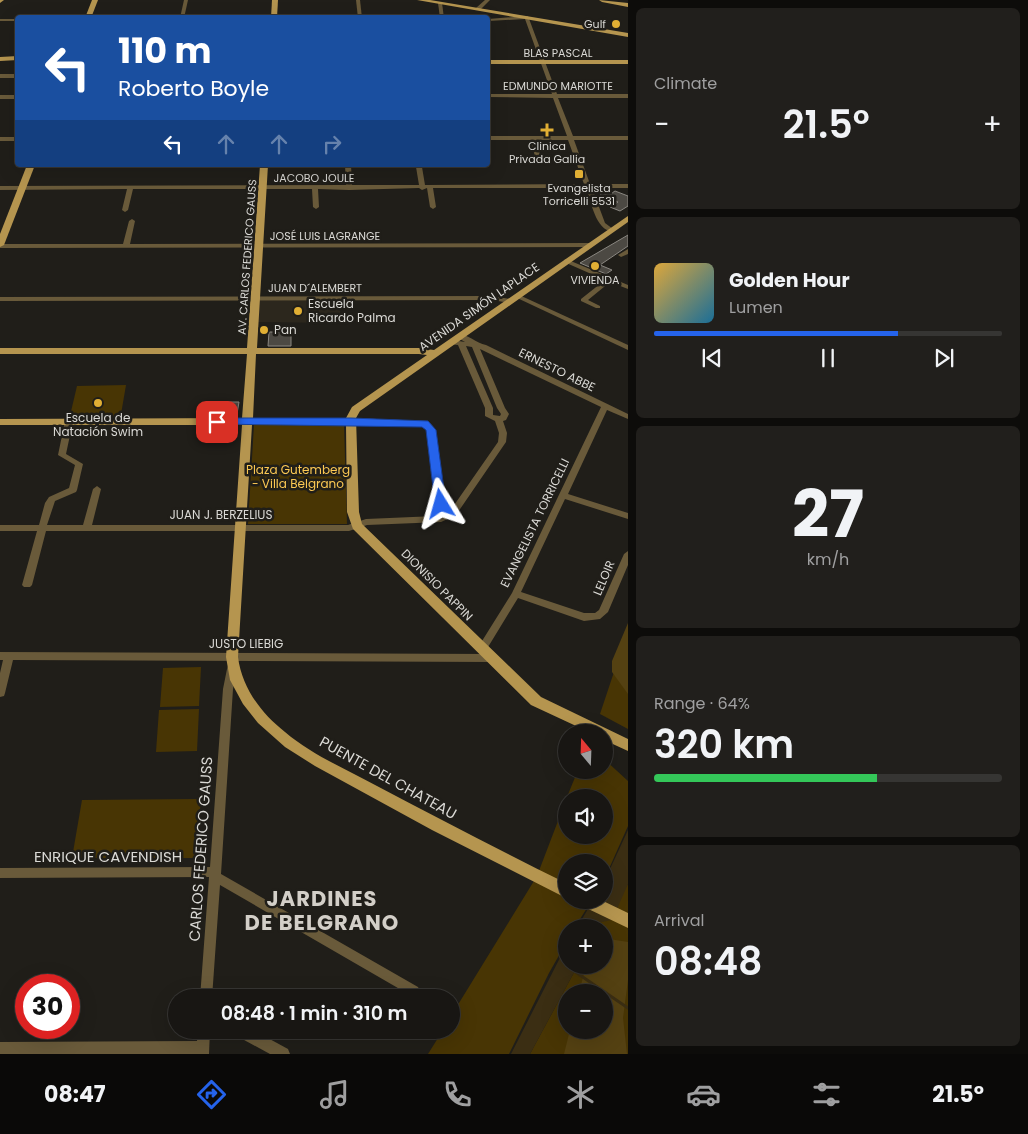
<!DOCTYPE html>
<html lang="en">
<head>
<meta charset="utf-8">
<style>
  body { margin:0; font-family:Poppins,sans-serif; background:#211f1c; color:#f1f3f6; height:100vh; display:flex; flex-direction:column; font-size:19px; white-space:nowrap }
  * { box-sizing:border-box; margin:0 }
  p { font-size:16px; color:#9f9fa0 }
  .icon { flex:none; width:28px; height:28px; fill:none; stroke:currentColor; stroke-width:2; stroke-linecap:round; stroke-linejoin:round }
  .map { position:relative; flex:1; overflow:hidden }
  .panel { display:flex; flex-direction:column; gap:8px; padding:8px; background:#0d0c0a; width:400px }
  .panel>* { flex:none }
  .banner { position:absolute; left:15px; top:15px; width:475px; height:152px; border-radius:5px; box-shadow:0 5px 20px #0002,0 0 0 1px #363533; background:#1a4fa0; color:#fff; overflow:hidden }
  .needle { width:32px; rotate:341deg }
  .fabs { position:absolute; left:558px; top:724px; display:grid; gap:10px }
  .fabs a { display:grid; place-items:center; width:55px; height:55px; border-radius:50%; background:#181613; box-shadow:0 5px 20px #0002,0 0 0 1px #363533; font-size:25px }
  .speed { position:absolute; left:15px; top:974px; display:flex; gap:10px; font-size:25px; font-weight:700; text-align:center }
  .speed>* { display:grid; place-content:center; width:65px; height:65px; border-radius:50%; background:#181613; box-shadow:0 5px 20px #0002,0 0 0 1px #363533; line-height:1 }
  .speed .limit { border:8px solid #d22; background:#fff; color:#111 }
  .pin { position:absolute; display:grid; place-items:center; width:42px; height:42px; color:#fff; margin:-21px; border-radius:10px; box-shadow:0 2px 8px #0006 }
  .me { position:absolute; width:55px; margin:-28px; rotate:352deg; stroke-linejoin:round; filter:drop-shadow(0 0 4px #0008) }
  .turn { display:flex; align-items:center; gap:18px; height:105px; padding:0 20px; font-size:22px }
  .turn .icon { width:65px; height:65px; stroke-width:2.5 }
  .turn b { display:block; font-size:35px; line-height:42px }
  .lanes { display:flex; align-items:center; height:48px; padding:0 20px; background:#0003; justify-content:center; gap:25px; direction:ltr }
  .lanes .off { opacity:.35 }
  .big { font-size:38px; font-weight:600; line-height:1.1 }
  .panel .widget { flex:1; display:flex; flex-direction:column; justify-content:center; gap:8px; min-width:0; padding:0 18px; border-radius:8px; background:#211f1c }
  .panel .dial { align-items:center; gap:0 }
  .dial b { font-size:65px; line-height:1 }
  .song { display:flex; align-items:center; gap:15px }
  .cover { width:60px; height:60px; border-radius:8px; background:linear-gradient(135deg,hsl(40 70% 55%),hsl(200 70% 35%)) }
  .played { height:5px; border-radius:2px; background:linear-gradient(90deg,#2563eb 70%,#363533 70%) }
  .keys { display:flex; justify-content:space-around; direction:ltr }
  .heat { display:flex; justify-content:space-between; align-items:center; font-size:28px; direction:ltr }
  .charge { height:8px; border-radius:4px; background:linear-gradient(90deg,#34c759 64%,#363533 0) }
  .trip { position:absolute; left:168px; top:989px; width:292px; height:50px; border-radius:25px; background:#181613; box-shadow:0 5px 20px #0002,0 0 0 1px #363533; font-weight:600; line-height:50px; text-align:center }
  .tabs { display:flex; height:80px; justify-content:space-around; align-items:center; background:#0a0908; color:#9f9fa0 }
  .tabs .icon { width:35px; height:35px }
  .tabs .selected { color:#2563eb }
  .tabs b { font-size:22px; color:#f1f3f6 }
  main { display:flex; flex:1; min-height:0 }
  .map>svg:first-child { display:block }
  .built { fill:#2c271d }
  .green { fill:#483504; fill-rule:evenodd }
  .forest { fill:#544112 }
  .water { fill:#3b2e13 }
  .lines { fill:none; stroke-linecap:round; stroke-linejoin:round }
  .stream { stroke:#3b2e13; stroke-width:3 }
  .building { fill:#4c4943; stroke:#8a8781 }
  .minor { fill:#695a3a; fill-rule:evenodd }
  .major { fill:#b5954f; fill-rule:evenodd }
  .route { fill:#2563eb; stroke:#184099 }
  .poi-dot { fill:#e1af34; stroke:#201e19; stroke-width:2 }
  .labels { text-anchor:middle; stroke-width:5; stroke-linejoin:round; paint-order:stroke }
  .far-poi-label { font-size:11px; fill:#dad9d5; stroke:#201e19 }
  .far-street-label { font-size:11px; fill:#dad9d5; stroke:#201e19 }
  .poi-label { font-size:12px; fill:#dad9d5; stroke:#201e19; text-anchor:start }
  .street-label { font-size:12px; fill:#dad9d5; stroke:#201e19 }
  .park-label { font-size:12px; fill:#fbc853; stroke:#201e19 }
  .near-street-label { font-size:15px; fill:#dad9d5; stroke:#201e19 }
  .near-district-label { font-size:21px; font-weight:bold; letter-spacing:1px; fill:#d3cfc8; stroke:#201e19 }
</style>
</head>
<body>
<main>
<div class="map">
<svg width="628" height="1054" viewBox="0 0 628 1054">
  <rect width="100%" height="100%" fill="#201e19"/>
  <polygon class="built" points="340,299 340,323 256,322 258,300"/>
  <g class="green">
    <polygon points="126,385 120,420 69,420 77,386"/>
    <polygon points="254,425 344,425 347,524 248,524"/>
    <polygon points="628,630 628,729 600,714"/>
    <polygon points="201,667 199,706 160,707 163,668"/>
    <polygon points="199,709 197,751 156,752 159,710"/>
    <polygon points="604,759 628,781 628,826 604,880 604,862 566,862 566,900 592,900 575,927 566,928 566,943 549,973 509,1054 428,1054 443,1030 451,1030 451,1016 537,876 566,800 566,835 604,835 604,798 567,797 578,770 604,770"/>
    <polygon points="201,799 196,858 72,858 82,800"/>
    <path d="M628,884V1054H530L578,965H604V928L595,927ZM566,992H604V1030H566Z"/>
  </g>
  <g class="forest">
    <polygon points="628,623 628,694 612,672 612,661"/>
    <polygon points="609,939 628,942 628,980 623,1018 627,1054 564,1054 570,1030 604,1030 604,992 579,992 584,974 590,965 604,965 604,946"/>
  </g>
  <g class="water">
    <polygon points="628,830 628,884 612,920 597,923 595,927 577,928 593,900 604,900 604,882"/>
    <polygon points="566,946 566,965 578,965 530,1054 511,1054"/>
  </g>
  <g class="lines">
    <polyline class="stream" points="574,971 628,1008"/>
  </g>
  <g class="building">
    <polygon points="607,191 612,193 615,191 628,196 628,206 620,211 610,207 618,202 600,195"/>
    <polygon points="628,235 628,246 600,265 612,270 606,274 580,263"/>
    <polygon points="269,332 291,332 291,346 268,346"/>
    <polygon points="216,402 239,402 237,414 214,414"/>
  </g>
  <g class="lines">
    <g class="minor">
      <polygon points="184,0 188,0 184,18 180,18"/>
      <polygon points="356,0 360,0 362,18 358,18"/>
      <polygon points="485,0 490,0 480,10 476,10 476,8"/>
      <polygon points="440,2 442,3 444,18 440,18 438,3"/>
      <path d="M528,16L557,94H628V98H558L573,136H628V140H574L590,184H628V188H592L605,223L613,229V231C596,232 591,201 586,188H433L436,207L433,209L430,207L427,188L422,190L419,188L349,190L318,189L319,207L316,209L313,207L312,189H133L128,210L125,212L122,210L127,189L0,190V186L346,185L345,165H351L352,185H419L416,167L419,165L422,167L425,185L584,184L568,140H536L542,161L539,163L536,161L531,140H488V136H567L553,98L488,97V94H552L525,19L488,21V19Z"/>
      <rect x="0" y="19" width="18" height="2"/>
      <polygon points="18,44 18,59 16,59 14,58 16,45"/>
      <rect x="0" y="74" width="18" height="4"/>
      <rect x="0" y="95" width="18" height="4"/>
      <rect x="0" y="137" width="18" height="4"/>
      <polygon points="132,219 135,221 130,244 590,243 593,245 590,247 0,248 0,244 123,244 129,221"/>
      <polygon points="628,249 628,254 621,257 618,255"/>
      <polygon points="566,259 628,285 628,289 610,282 588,300 600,306 600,308 596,308 581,301 581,299 605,280 564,262 564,260"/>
      <polygon points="517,294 628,345 628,350 515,297 514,296"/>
      <polygon points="492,296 510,299 513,301 510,303 492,300 0,301 0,297"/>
      <path d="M458,334C468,334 476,343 486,345L628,414V419L607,410L568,494L628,513V519L565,499L521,592L584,613H595L599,610L624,554L628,551V565L608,612L600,619L584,621L518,598L485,652L482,653L479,652L477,649L512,593L601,407L480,349L505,408L509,414L506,420L503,421L507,433L506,442L456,515L441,522L367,525L349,531H46L32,585L30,587H24L22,585L37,531H0V525H39L45,503L49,497L69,488L75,465L58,455L65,421L69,418L73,421L66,454L83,464L77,490L76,492L55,501L47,525H83L93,489L97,486L101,489L92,525H348L366,519L436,516L427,430L423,426L348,423L347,421L351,418L428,421L435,429L445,513L450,511L498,442L499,433L495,421L485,416V408L458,345L449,344L448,342L452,340L465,342L458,338ZM466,346L472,347L497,408L501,414L500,416L493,415V408Z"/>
      <polygon points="0,652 492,654 495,655 497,658 495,661 492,662 13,660 5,693 4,696 0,697 0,673 3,660 0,660"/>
      <polygon points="232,665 236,666 237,669 233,689 221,874 418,987 420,991 418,995 414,997 410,995 220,885 212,998 200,998 209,877 0,878 0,868 210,867 223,689 227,669 228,666"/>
      <polygon points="198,1030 210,1030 209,1054 0,1054 0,1042 197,1041"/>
      <polygon points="234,1030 253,1030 288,1049 290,1054 270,1054 235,1035"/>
    </g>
    <g class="major">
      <polygon points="0,0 4,0 0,3"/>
      <polygon points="92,0 98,0 91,18 85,18"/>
      <polygon points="272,0 278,0 277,18 271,18"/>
      <polygon points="417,0 430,0 628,33 628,37"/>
      <polygon points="599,0 628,3 628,7 602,2"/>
      <polygon points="18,56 18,60 0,61 0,57"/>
      <rect x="488" y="60" width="140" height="4"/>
      <polygon points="27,165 35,165 4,245 0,247 0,234"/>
      <path d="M260,165H268L257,348H419L434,350L628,216V222L360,411L356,418L359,512L362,524L541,697L628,739V751L604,740V732H589L531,705L353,529L347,512L346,424L252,425L238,657C242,688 261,713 285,732C312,755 346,769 377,786C440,819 503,852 566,883V898L432,830L315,766L285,747L258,723L243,704L230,680L226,657L242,425H0V419L242,418L247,354H0V348H247ZM256,354H419L427,355L352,407L346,418H253Z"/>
      <polygon points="577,900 601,900 628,913 628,928 580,905"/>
    </g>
  </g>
  <polygon class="route" points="217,418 351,418 428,421 436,430 446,504 441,508 435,504 426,430 422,427 214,424 212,422 214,419"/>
  <g class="poi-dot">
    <circle cx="616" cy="24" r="5"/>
    <path d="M544.5 122.5h5v5h5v5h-5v5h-5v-5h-5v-5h5z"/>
    <rect x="574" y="169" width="10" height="10" rx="2.5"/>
    <circle cx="595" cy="266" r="5"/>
    <circle cx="298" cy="311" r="5"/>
    <circle cx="264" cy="330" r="5"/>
    <circle cx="98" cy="403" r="5"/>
  </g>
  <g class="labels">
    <g class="far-poi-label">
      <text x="606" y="28" text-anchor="end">Gulf</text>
      <text x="547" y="150">Clinica<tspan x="547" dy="13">Privada Gallia</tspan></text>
      <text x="579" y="192">Evangelista<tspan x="579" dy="13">Torricelli 5531</tspan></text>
      <text x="595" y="284">VIVIENDA</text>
    </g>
    <g class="far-street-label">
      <text x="558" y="57">BLAS PASCAL</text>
      <text x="558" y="90">EDMUNDO MARIOTTE</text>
      <text x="314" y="182">JACOBO JOULE</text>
      <text x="325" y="240">JOSÉ LUIS LAGRANGE</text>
      <text transform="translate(247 257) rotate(-86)" y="4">AV. CARLOS FEDERICO GAUSS</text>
      <text x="315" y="292">JUAN D´ALEMBERT</text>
    </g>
    <g class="poi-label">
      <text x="308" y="308">Escuela<tspan x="308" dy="14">Ricardo Palma</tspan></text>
      <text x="274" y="334">Pan</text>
      <text x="98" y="422" text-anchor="middle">Escuela de<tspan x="98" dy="14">Natación Swim</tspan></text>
    </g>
    <g class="street-label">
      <text transform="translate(479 307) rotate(-35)" y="4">AVENIDA SIMÓN LAPLACE</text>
      <text transform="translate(557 370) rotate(26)" y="4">ERNESTO ABBE</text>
      <text x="221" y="519">JUAN J. BERZELIUS</text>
      <text transform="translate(535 523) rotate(-64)" y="4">EVANGELISTA TORRICELLI</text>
      <text transform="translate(604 578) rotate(-67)" y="4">LELOIR</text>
      <text transform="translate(437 585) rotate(45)" y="4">DIONISIO PAPPIN</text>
      <text x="246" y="648">JUSTO LIEBIG</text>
    </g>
    <g class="park-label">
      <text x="298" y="474">Plaza Gutemberg<tspan x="298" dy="14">- Villa Belgrano</tspan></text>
    </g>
    <g class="near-street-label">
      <text transform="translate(388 778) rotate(29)" y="5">PUENTE DEL CHATEAU</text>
      <text transform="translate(201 849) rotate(-86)" y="5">CARLOS FEDERICO GAUSS</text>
      <text x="108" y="862">ENRIQUE CAVENDISH</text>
    </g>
    <g class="near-district-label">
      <text x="322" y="906">JARDINES<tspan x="322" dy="24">DE BELGRANO</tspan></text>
    </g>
  </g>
</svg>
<div class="fabs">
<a><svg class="needle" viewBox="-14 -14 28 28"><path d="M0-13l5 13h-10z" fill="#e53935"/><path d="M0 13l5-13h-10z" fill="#9f9fa0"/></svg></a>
<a><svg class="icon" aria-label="sound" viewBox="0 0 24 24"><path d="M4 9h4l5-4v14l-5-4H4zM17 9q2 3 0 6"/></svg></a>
<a><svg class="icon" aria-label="layers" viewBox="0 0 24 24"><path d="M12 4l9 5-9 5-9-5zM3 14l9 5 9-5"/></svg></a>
<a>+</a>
<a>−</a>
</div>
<div class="speed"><div class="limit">30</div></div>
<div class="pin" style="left:217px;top:422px;background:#d93025"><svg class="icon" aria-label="arrive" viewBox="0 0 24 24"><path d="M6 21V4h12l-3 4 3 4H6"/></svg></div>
<svg class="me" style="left:441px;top:504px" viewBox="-20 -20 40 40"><path d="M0-17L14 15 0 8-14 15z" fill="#2563eb" stroke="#fff" stroke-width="4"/></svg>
<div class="trip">08:48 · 1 min · 310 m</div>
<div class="banner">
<div class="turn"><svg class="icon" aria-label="left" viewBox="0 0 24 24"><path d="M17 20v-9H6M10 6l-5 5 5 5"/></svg><div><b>110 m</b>Roberto Boyle</div></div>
<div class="lanes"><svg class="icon" aria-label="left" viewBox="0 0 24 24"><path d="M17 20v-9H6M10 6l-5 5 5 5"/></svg><svg class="icon off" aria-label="ahead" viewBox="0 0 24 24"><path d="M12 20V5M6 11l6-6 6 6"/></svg><svg class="icon off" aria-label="ahead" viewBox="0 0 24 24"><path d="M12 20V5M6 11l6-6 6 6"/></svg><svg class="icon off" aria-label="right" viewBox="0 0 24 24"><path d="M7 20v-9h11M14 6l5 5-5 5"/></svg></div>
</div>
</div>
<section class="panel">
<div class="widget"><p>Climate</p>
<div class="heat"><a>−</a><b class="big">21.5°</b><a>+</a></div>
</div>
<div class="widget">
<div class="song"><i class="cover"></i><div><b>Golden Hour</b><p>Lumen</p></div></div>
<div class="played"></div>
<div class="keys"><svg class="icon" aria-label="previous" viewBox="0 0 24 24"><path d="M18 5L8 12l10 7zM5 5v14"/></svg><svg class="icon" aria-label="pause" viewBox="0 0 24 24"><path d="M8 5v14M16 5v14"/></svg><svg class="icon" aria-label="next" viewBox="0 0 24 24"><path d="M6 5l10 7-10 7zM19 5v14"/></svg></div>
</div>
<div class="widget dial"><b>27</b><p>km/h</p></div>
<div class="widget"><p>Range · 64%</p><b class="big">320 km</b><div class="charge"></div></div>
<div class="widget"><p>Arrival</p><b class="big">08:48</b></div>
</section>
</main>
<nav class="tabs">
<b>08:47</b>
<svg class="icon selected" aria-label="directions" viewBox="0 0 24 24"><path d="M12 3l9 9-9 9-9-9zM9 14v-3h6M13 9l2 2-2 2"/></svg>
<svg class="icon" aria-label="music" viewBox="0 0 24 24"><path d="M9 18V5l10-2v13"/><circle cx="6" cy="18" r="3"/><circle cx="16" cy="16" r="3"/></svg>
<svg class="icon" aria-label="phone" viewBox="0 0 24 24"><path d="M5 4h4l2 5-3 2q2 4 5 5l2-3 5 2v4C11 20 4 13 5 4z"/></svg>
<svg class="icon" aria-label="climate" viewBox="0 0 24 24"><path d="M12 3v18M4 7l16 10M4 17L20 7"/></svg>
<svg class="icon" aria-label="car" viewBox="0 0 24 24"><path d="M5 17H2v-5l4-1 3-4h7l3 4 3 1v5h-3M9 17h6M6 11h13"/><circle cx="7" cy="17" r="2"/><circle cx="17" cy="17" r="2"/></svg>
<svg class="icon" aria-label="filters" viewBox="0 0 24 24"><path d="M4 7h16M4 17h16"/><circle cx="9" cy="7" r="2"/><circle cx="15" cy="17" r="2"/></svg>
<b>21.5°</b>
</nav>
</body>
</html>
